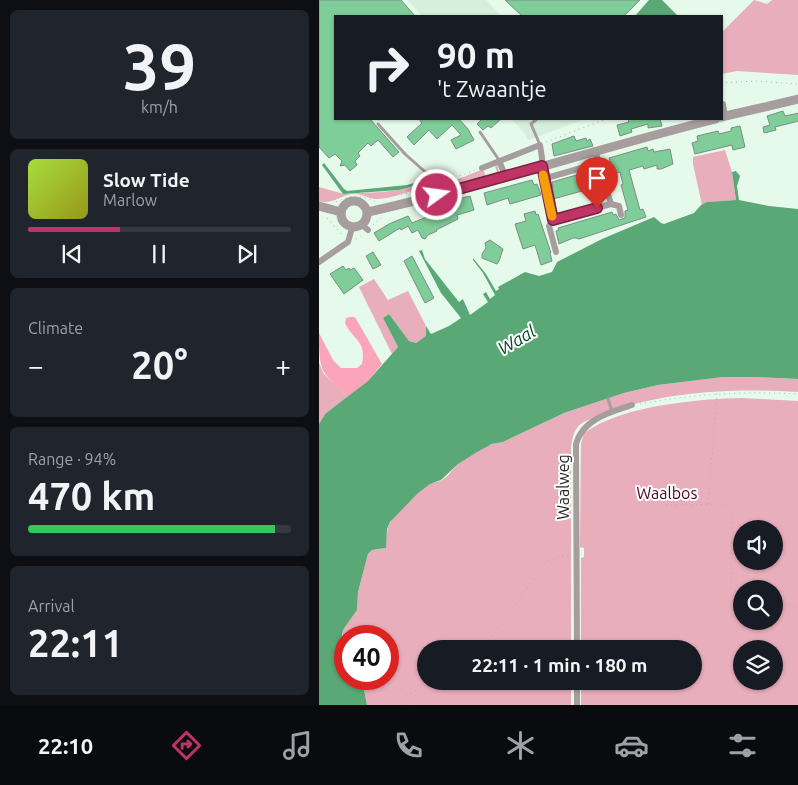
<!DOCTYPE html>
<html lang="en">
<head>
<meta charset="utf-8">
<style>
  body { margin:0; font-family:Ubuntu,sans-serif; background:#20242c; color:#f1f3f6; height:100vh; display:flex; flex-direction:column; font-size:19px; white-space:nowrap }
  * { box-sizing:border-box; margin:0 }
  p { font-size:16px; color:#9ea1a6 }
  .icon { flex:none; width:28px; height:28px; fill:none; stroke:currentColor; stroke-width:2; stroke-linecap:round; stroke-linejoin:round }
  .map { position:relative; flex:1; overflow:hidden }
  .sheet { display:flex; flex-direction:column; gap:10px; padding:10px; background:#0d0f14; width:319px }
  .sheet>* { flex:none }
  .guide { position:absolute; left:15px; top:15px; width:389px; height:105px; border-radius:0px; box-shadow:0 1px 4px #0004; background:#171b24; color:#f1f3f6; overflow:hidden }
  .controls { position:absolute; left:414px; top:520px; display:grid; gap:10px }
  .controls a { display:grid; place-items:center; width:50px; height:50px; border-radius:50%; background:#171b24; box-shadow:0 1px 4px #0004; font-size:25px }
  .speed { position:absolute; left:15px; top:625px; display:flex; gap:10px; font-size:25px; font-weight:700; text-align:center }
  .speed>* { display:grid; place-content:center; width:65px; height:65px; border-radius:50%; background:#171b24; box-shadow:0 1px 4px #0004; line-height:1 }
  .speed .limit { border:8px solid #d22; background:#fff; color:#111 }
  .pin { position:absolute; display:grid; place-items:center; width:42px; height:42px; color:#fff; margin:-51px -21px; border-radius:50% 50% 50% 0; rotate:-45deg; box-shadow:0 0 5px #0007 }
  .pin .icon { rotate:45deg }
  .me { position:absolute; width:55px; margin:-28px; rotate:76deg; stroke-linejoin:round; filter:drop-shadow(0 0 4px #0008) }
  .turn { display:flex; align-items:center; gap:18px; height:105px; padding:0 20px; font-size:22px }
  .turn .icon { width:65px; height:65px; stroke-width:2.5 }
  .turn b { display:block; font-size:35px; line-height:42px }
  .big { font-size:38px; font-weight:700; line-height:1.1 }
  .sheet .widget { flex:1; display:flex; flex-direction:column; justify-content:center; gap:8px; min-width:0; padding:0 18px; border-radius:8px; background:#20242c }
  .sheet .dial { align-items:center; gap:0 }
  .dial b { font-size:65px; line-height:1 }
  .song { display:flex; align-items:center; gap:15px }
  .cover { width:60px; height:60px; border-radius:8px; background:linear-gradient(135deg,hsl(80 70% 55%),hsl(60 70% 35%)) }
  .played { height:5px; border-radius:2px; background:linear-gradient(90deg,#c03365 35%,#363941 35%) }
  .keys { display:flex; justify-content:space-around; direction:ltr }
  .heat { display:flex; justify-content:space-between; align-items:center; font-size:28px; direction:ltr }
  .charge { height:8px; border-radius:4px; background:linear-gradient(90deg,#34c759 94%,#363941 0) }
  .trip { position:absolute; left:98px; top:640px; width:285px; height:50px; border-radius:25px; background:#171b24; box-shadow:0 1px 4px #0004; font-weight:700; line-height:50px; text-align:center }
  .tab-bar { display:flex; height:80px; justify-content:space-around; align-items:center; background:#090b0e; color:#9ea1a6 }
  .tab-bar .icon { width:35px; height:35px }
  .tab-bar .on { color:#c03365 }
  .tab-bar b { font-size:22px; color:#f1f3f6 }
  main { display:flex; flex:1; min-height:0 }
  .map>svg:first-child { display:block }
  .built { fill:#d5efdc }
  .green { fill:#e8aebb; fill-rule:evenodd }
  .forest { fill:#fca4b9 }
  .water { fill:#5aa875 }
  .building { fill:#7fcd99; stroke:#7c8e81 }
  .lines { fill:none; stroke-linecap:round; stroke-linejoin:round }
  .path { stroke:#a7b7ab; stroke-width:1; stroke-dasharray:1 4; stroke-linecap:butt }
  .service { stroke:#a79d9f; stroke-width:3 }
  .minor { stroke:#a79d9f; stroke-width:6 }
  .tertiary { stroke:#a79d9f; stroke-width:9 }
  .route-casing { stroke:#7d2142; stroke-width:12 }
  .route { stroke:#c03365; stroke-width:9 }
  .slow { stroke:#f59e0b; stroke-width:9 }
  .labels { text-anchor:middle; stroke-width:4; stroke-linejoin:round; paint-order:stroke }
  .street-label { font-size:16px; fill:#1d241f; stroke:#fff }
  .park-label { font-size:16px; fill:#510323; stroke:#fff }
  .water-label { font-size:18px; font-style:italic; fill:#084625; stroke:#fff }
</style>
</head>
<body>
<main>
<section class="sheet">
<div class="widget dial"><b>39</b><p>km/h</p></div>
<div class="widget">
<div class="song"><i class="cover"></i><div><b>Slow Tide</b><p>Marlow</p></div></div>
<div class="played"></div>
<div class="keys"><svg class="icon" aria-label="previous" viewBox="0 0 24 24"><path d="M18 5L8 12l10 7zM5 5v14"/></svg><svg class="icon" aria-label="pause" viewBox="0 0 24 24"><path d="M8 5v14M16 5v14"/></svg><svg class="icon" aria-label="next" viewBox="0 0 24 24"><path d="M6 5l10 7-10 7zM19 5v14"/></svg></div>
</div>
<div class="widget"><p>Climate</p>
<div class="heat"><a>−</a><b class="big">20°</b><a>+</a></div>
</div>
<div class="widget"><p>Range · 94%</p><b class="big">470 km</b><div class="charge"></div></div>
<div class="widget"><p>Arrival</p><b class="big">22:11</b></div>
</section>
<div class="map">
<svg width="480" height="705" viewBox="0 0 480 705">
  <rect width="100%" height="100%" fill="#e6faeb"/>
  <g class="built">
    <polygon points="89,0 167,0 182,16 103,16"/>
    <polygon points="193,119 266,119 209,140 206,134"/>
  </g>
  <g class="green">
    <polygon points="435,0 448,4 453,0 479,0 479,75 418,71 403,74 403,32"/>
    <polygon points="406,150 413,172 417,200 388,202 383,205 374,164 374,157"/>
    <polygon points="178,165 180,171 176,176 124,189 120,187 164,169 167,176 178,172 176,166"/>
    <path d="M110,182L112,185C96,189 73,199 58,199C49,199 42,193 34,194C21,195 14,205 0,201V187L25,194L63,192L80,190Z"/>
    <polygon points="55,279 69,300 89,291 107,326 108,336 97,343 90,341 70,314 64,318 79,347 73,354 40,287"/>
    <polygon points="0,363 5,374 29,397 6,414 0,424"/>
    <path d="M404,377H437L479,379V392C414,388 341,391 280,416C272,419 263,421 258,428C254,433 253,441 252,447V649H106V681H252V705H48L43,679H69V636H26V661L23,651L24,630L38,610L39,592L49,554L53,550L64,549C69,540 66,532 71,523C78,510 99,490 112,483C116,482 120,482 123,480C130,476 134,468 139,464C152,453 168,444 184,442L245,413L305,393L339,385Z"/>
    <path d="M423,398L479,401V705H262V681H374V649H262V558L265,557V548L261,547L262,444L265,433C273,428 281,423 289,420C327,404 383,399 423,398ZM422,529H455V561H422ZM422,589H455V621H422ZM422,649H455V681H422Z"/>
  </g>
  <path class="forest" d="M31,317H36L63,364L49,381L29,397C1,370 0,373 0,333L14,360L22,368H38L43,364C48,341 34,340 26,323L27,318Z"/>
  <g class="water">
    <polygon points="330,0 343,0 359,16 316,16"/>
    <polygon points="5,163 25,189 28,191 88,185 109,179 110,182 80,190 24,194 3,165"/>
    <polygon points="417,171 421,176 418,186 420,200 450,206 479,209 479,379 437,377 404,377 339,385 305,393 245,413 184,442 173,444 158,452 139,464 122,480 111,484 99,493 71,522 68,529 67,548 53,550 49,554 39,592 38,610 24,630 22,641 23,651 26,661 26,679 43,679 48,705 0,705 0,424 6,414 49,381 79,347 64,318 70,314 90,341 97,343 107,336 107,326 112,334 130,326 142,318 122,293 100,251 103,250 106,259 140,302 144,299 151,315 169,302 164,294 167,292 171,299 176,295 164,273 154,260 154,258 167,274 177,291 180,289 179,287 206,272 220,276 233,272 238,262 283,239 335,217 342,223 345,224 375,213 382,205 388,202 417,200 413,172"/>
  </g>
  <g class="building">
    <polygon points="0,0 82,0 96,16 16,16 16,119 51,119 80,152 74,157 59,140 52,146 49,143 39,153 41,156 36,161 38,165 31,171 26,165 21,166 23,161 16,154 10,158 0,147"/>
    <polygon points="186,0 321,0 305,16 203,16"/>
    <polygon points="464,111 466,116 480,113 480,121 456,127 457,130 445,133 444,127 451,125 448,116"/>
    <polygon points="100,119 140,119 149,129 155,140 137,149 132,140 142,135 133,125 118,139 110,130 95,145 88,137 103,123"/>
    <polygon points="163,119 182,119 172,128 169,126 164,130 158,124"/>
    <polygon points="309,119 341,119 343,126 329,128 329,124 312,129 313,132 301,136 298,125 310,122"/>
    <polygon points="421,126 426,147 414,150 413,145 376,154 373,143 379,141 378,136 399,131 400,134 412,131 412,128"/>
    <polygon points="255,136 257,141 267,138 268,141 271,139 274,146 235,156 233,144"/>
    <polygon points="328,147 329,151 334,149 335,152 351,149 354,164 342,169 338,169 338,165 325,169 324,166 310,170 321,210 324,209 327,217 260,239 257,238 254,238 240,244 237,231 240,230 239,228 293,212 294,215 297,214 300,220 306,218 306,211 309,210 302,185 304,184 301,172 291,175 288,164 292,163 290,158"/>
    <polygon points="275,170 276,174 278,174 281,186 234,199 232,187 234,187 233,182"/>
    <polygon points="213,180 215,185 218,184 222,195 191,204 189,198 168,205 165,193"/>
    <polygon points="151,196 155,210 138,215 139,219 117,230 118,231 109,235 106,239 103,238 99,230 93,233 89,226 82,230 81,228 60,241 55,233 70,224 89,216 93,223 115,214 114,212 122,208 124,212 134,209 132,201"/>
    <polygon points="216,211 217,215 219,214 232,253 231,253 233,261 222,265 216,245 204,249 196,224 207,221 205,214"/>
    <polygon points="171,240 184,249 180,261 178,264 163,258 163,254 167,248 166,243"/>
    <polygon points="54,252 62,265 54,269 47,256"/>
    <polygon points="93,256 115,298 106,303 85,261"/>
    <polygon points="24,266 27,270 30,268 31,270 35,268 44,280 25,294 11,274"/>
  </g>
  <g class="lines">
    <g class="path">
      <polyline points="402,83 436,81 480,84"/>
      <polyline points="227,142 287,119"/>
      <polyline points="122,183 156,170"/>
      <polyline points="82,195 107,188"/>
      <path d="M17,202C35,194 38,195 56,201"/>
      <polyline points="8,218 24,236"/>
      <polyline points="54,225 62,218"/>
      <polyline points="37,239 44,235"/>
      <path d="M321,404C374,394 425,391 480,394"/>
      <polyline points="389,504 398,393"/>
      <polyline points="347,505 403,504 412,509 413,513 412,586 414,590 422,593"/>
      <polyline points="455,600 480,608"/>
      <polyline points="164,649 227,561 249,555"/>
      <polyline points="84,705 87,696 113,681"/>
    </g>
    <g class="service">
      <polyline points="218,119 212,124 221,145"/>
      <polyline points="59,124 86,154 112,177 115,185"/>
      <polyline points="161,132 180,160"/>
      <polyline points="289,399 293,411"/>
    </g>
    <g class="minor">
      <polyline points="404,104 406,117"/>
      <polyline points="180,161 187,177"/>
      <polyline points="163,168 221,145 223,158 223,172 234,220 292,204 276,150"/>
      <polyline points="224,179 280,163"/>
      <polyline points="115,186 118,195"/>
      <polyline points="292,204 300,206 302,215"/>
      <polyline points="234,220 230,226 237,252"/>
      <polyline points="43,225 49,230"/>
      <polyline points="0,262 29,242 33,228"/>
      <path d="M258,649L257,444C264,419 291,412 313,405"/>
      <polyline points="258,681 258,705"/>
    </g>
    <g class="tertiary">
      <polyline points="402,117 480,99"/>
      <circle cx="35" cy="214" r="13"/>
      <polyline points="0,206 22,212"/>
      <path d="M49,212C166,186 280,148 397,119"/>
    </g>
  </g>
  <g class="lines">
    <g class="route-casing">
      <polyline id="route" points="118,195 223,166 234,220 278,208"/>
    </g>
    <use href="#route" class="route"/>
    <polyline class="slow" points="224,175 233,216"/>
  </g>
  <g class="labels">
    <g class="street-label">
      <text transform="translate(244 487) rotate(-90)" y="6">Waalweg</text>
    </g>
    <g class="park-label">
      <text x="348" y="499">Waalbos</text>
    </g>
    <g class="water-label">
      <text transform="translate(198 340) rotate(-30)" y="6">Waal</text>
    </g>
  </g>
</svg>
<div class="controls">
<a><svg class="icon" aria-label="sound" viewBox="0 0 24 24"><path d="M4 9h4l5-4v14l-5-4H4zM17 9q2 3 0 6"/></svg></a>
<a><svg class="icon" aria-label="search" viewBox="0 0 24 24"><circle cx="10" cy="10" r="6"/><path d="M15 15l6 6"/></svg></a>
<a><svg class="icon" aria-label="layers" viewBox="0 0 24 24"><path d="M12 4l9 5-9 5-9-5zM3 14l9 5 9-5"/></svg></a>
</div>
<div class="speed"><div class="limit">40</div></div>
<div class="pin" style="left:278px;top:208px;background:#d93025"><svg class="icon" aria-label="arrive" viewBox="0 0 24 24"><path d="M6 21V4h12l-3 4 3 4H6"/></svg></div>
<svg class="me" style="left:118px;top:195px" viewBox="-20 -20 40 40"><circle r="17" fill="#c03365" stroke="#fff" stroke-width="3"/><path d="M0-11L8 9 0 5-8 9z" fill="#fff"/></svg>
<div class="trip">22:11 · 1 min · 180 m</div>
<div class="guide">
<div class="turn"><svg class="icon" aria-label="right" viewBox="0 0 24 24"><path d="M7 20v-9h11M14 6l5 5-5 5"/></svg><div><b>90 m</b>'t Zwaantje</div></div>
</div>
</div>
</main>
<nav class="tab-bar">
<b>22:10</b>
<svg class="icon on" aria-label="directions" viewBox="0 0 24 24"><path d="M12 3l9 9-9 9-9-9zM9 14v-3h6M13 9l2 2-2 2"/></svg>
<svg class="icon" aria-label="music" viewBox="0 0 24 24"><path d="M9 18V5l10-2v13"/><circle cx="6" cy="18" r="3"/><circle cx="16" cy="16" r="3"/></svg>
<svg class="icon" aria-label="phone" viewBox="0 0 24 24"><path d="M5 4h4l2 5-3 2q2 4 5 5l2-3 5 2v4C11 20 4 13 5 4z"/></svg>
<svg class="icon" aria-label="climate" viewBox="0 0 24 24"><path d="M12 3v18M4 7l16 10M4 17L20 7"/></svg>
<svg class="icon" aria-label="car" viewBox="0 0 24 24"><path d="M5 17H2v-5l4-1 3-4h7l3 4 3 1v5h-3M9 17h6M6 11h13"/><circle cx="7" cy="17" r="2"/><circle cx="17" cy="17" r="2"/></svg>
<svg class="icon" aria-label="filters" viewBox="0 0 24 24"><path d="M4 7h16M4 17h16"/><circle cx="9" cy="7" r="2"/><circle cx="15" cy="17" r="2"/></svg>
</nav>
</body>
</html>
